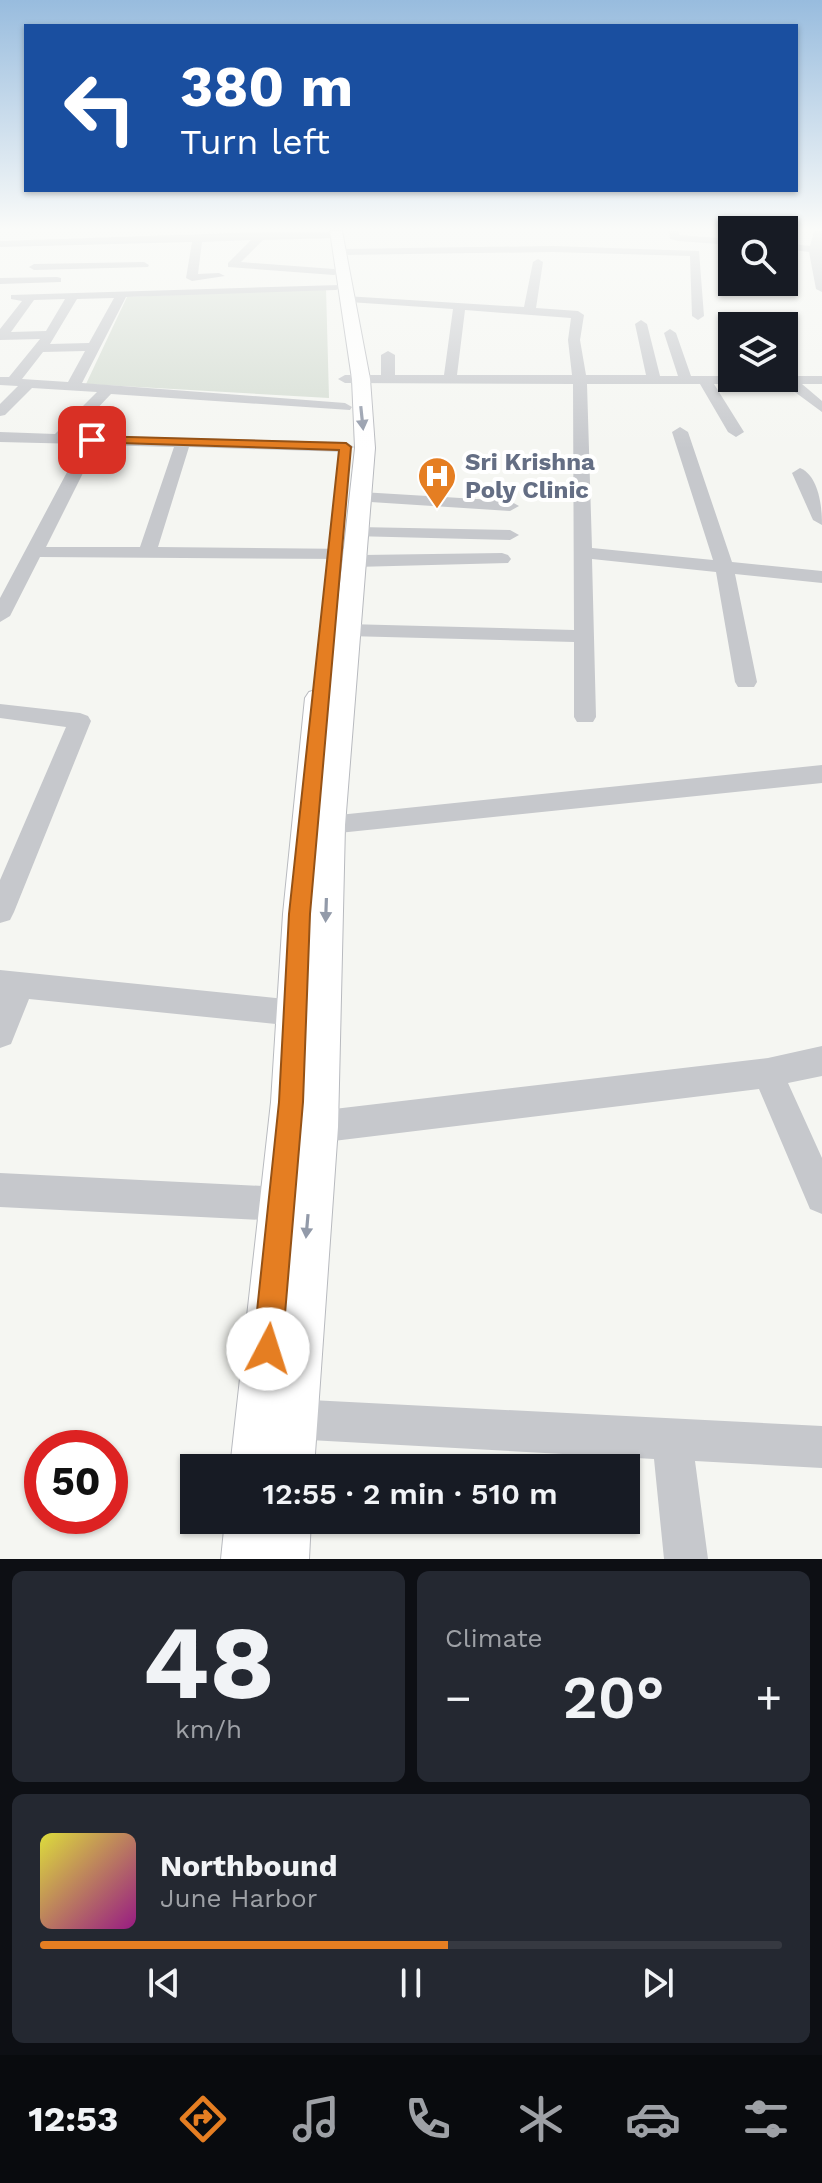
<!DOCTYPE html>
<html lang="en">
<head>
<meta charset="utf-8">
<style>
  body { margin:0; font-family:"Work Sans",sans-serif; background:#242831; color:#f1f3f6; height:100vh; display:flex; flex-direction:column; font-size:30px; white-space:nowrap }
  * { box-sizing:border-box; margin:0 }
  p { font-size:26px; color:#9ea1a6 }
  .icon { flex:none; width:44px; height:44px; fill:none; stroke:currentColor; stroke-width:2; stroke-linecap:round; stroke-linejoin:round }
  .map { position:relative; height:1559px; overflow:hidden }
  .drawer { display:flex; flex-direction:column; gap:12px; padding:12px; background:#0d0f14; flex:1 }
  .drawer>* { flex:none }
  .hud { position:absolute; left:24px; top:24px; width:774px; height:168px; border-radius:0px; box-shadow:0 2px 6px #0004; background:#1a4fa0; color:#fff; overflow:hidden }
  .fabs { position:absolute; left:718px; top:216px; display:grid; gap:16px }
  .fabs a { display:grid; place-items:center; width:80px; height:80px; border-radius:0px; background:#171b24; box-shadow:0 2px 6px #0004; font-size:40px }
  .speed { position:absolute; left:24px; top:1430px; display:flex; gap:16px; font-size:40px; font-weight:700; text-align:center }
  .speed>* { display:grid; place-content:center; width:104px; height:104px; border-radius:50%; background:#171b24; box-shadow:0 2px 6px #0004; line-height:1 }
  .speed .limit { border:12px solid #d22; background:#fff; color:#111 }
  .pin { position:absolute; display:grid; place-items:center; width:68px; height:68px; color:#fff; margin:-34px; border-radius:16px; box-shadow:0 4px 12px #0006 }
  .me { position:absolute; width:88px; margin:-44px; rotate:5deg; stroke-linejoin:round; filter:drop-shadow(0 0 6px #0008) }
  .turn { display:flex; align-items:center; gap:28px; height:168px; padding:0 24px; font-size:36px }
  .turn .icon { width:104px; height:104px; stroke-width:2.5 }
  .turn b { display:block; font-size:56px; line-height:68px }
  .big { font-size:60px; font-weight:600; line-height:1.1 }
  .drawer .card { flex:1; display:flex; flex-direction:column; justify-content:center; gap:12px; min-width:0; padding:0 28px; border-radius:12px; background:#242831 }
  .drawer .dial { align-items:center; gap:0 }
  .dial b { font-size:104px; line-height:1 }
  .song { display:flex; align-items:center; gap:24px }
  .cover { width:96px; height:96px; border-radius:12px; background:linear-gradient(135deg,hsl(60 70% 55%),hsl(310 70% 35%)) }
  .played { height:8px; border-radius:4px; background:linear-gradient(90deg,#e57e22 55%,#363941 55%) }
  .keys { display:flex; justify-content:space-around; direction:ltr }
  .heat { display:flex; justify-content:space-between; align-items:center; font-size:44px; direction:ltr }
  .drawer .tiles { flex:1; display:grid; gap:12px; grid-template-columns:1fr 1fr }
  .card:last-child { grid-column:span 2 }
  .trip { position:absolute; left:180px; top:1454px; width:460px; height:80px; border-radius:0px; background:#171b24; box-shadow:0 2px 6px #0004; font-weight:600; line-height:80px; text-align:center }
  .dock { display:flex; height:128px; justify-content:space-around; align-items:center; background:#090b0e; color:#9ea1a6 }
  .dock .icon { width:56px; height:56px }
  .dock .active { color:#e57e22 }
  .dock b { font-size:36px; color:#f1f3f6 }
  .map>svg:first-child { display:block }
  .green { fill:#d5ddd3 }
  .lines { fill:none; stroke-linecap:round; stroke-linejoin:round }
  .major-casing { stroke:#b8babf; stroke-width:2 }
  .minor { fill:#c6c8cc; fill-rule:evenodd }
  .major { fill:#fff; fill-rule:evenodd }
  .oneway { fill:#929aa9 }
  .route { fill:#e57e22; stroke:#955216; stroke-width:2 }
  .labels { text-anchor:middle; stroke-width:8; stroke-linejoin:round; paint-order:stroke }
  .far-poi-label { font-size:24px; font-weight:bold; fill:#646e84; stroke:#fff; text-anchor:start }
</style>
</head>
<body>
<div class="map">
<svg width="822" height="1559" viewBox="0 0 822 1559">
  <rect width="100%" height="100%" fill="#f5f6f2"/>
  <polygon class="green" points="326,288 329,398 86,384 127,297"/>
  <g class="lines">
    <g class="major-casing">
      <g id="major">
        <polygon points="330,231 342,231 370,379 375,448 345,825 338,1127 314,1468 230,1468 271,1102 283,914 305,698 309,692 319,689 328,691 355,448 352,379"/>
        <polygon points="225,1520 311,1520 309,1559 221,1559"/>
      </g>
    </g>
    <g class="minor">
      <polygon points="669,231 679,231 679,235 732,239 732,245 678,241 670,239"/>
      <polygon points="814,231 822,231 822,292 816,289 809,252 784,249 784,243 810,246"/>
      <polygon points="262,232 337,232 342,235 337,238 263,240 241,262 334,269 340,272 334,275 228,267 228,263 251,240 202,242 198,274 219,273 225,276 192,281 186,278 192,242 0,247 0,241"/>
      <polygon points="553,246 699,251 704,316 698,320 692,316 690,256 553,252 341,255 336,252 341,249"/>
      <path d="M538,259L543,262L536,308L578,311L584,315L580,340L586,375H646L635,324L641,320L647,324L660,376H678L664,333L670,329L676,333L691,376H822V384H802L822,401V412L784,384H714L744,432L736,437L728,432L700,384H587L592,548L713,560L672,432L680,427L688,432L732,562L822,571V583L735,574L757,682L754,687H738L735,682L716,572L592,559L596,717L593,722H577L574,717V642L347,636L337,630L347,624L574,630L573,384L345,383L338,379L345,375H381V355L388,351L395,355V375H444L453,309L349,302L343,298L345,296L524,307L533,262ZM465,310L571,318L568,340L572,375H457Z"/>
      <polygon points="144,262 149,265 148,267 34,270 29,267 34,264"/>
      <polygon points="57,277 61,278 61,282 0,284 0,278"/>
      <path d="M340,285L342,287L336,290L126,297L82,383L345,403L352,407L350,410L111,394L72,435L346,442L354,447L346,452L189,447L158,547L355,549L361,550L363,555L502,553L508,555L511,559L508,563L355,567L348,565L347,559L40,557L10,616L0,622V598L82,444L0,442V432L55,434L97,392L32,388L5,415L0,416V404L18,386L0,385V377H9L40,339L0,340V329L22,301L11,299V295ZM114,298L89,343L50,344L77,299ZM65,299L46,331L11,332L34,300ZM85,351L68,382L22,379L43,352ZM97,445L174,447L140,547H46Z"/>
      <polygon points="758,313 762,314 769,326 757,326 752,317"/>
      <path d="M800,468C819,476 822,507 822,525L813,520L792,473Z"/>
      <polygon points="361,492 510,501 519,506 510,511 355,501 353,497"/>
      <polygon points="358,527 510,530 519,535 510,540 352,536 349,532 352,528"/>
      <polygon points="0,704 80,713 88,716 91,721 14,912 10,920 0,923 0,880 66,727 0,718"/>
      <polygon points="822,765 822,783 329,834 320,832 316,825 320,818 329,816"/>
      <polygon points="0,970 295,1000 306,1003 310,1013 306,1023 295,1026 29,999 11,1044 0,1048"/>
      <polygon points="822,1046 822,1076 788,1083 822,1158 822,1214 810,1209 759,1089 317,1143 305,1138 301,1127 305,1116 317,1111 768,1058"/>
      <polygon points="0,1173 282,1187 294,1192 299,1204 294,1216 282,1221 0,1207"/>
      <polygon points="291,1399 822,1426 822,1468 695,1461 708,1559 664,1559 654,1459 291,1439 277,1433 271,1419 277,1405"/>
    </g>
    <use href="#major" class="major"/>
  </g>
  <defs><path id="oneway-solid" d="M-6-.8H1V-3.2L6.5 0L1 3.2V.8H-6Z" transform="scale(2)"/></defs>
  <g class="oneway">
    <use href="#oneway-solid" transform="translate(362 418) rotate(84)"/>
    <use href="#oneway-solid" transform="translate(326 910) rotate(92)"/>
    <use href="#oneway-solid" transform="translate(307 1226) rotate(95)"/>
  </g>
  <linearGradient id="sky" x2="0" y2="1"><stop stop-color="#98bcde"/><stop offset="0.51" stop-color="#fafbf9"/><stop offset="1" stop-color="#fafbf9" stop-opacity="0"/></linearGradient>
  <rect width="822" height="449" fill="url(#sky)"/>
  <polygon class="route" points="92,436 346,443 351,447 310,914 303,1102 282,1349 278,1359 268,1363 257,1359 253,1349 279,1102 289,914 339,450 87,442 86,440"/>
  <defs>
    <g id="hospital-pin" transform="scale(2)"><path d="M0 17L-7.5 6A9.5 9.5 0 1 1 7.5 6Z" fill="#e57e22" stroke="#fff"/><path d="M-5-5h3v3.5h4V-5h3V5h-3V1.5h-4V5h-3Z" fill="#fff"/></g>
  </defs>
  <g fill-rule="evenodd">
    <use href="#hospital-pin" x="437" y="476"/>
  </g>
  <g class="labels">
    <g class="far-poi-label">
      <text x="465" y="470">Sri Krishna<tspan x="465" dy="28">Poly Clinic</tspan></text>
    </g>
  </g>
</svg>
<div class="fabs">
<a><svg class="icon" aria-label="search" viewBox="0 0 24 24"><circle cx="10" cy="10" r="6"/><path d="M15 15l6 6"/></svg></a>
<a><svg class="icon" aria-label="layers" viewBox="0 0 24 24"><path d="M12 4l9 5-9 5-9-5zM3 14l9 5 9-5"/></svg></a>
</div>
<div class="speed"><div class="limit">50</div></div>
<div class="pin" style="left:92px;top:440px;background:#d93025"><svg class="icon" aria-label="arrive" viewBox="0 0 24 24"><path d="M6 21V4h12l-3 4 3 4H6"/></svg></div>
<svg class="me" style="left:268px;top:1349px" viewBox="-20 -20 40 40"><circle r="19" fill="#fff"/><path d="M0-13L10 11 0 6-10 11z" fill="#e57e22"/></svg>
<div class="trip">12:55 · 2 min · 510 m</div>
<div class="hud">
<div class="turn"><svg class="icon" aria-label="left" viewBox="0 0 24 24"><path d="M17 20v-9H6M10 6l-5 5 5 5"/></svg><div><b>380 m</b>Turn left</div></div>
</div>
</div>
<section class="drawer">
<div class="tiles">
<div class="card dial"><b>48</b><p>km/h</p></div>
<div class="card"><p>Climate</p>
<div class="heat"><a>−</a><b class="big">20°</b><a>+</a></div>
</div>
<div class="card">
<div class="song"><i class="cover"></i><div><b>Northbound</b><p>June Harbor</p></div></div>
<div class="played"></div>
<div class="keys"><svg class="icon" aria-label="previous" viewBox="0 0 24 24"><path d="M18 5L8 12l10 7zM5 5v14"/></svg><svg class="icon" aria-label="pause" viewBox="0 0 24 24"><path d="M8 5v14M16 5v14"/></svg><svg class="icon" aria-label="next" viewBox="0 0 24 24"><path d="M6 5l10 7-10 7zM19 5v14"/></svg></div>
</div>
</div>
</section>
<nav class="dock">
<b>12:53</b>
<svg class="icon active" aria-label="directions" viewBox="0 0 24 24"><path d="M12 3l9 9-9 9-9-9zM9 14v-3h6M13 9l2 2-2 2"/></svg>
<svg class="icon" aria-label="music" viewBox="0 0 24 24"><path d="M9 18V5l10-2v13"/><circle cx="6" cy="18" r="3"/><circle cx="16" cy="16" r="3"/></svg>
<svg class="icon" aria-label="phone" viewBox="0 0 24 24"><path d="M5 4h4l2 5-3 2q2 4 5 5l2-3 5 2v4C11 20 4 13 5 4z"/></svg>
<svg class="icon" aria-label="climate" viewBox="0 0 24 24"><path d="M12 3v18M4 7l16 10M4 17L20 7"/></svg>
<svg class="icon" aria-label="car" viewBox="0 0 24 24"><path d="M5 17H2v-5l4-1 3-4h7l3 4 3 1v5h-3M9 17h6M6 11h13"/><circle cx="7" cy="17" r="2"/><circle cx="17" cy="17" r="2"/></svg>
<svg class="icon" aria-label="filters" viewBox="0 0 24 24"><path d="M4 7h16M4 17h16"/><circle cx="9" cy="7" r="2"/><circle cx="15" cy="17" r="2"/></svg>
</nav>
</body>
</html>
